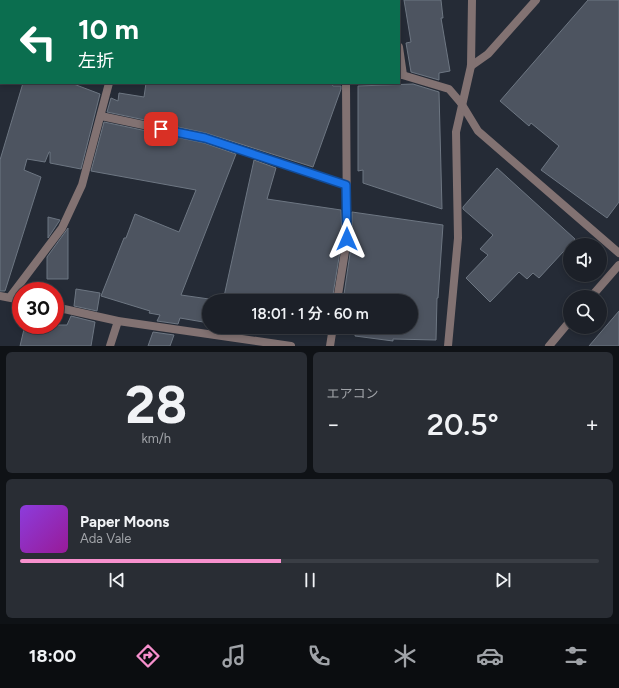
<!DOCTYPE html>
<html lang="ja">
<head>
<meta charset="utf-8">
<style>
  body { margin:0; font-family:Figtree,"Noto Sans JP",sans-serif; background:#292d34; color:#f1f3f6; height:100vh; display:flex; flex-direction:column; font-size:15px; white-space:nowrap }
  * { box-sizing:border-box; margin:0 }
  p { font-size:13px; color:#a0a3a8 }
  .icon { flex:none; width:22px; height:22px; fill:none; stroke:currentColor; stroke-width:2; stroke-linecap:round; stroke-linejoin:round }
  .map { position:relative; height:346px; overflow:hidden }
  .details { display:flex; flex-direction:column; gap:6px; padding:6px; background:#0f1216; flex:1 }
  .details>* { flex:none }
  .top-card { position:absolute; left:0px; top:0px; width:400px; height:84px; box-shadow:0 2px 6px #0003,0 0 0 1px #3a3e45; background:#0b6e4f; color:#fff; overflow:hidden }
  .tools { position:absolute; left:563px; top:238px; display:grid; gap:8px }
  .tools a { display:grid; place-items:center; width:44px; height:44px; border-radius:50%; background:#1c2028; box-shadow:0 2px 6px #0003,0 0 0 1px #3a3e45; font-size:20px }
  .speed { position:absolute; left:12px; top:282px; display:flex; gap:8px; font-size:20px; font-weight:700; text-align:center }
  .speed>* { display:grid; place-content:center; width:52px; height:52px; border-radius:50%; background:#1c2028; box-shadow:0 2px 6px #0003,0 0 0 1px #3a3e45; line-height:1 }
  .speed .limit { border:6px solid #d22; background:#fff; color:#111 }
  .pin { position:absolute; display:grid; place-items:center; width:34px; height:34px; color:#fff; margin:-17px; border-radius:8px; box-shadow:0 2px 6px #0006 }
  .me { position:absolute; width:44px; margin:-22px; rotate:0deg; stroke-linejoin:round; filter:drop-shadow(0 0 3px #0008) }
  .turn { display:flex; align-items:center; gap:14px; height:84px; padding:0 12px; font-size:18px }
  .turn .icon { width:52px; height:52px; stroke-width:2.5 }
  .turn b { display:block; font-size:28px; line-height:34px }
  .big { font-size:30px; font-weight:600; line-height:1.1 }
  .details .tile { flex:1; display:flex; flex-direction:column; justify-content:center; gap:6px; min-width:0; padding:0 14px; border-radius:6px; background:#292d34 }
  .details .dial { align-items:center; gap:0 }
  .dial b { font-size:52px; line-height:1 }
  .song { display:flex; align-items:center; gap:12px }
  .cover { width:48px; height:48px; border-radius:6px; background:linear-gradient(135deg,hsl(270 70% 55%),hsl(300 70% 35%)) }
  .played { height:4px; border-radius:2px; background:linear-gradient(90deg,#f790cd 45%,#3a3e45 45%) }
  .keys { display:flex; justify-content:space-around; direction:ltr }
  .heat { display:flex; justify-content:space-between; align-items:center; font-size:22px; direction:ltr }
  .details .tiles { flex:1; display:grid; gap:6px; grid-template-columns:1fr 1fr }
  .tile:last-child { grid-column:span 2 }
  .trip { position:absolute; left:202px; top:294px; width:216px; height:40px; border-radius:20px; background:#1c2028; box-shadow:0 2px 6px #0003,0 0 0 1px #3a3e45; font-weight:600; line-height:40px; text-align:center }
  .tabs { display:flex; height:64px; justify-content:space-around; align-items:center; background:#0b0d10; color:#a0a3a8 }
  .tabs .icon { width:28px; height:28px }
  .tabs .active { color:#f790cd }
  .tabs b { font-size:18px; color:#f1f3f6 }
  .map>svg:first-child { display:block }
  .building { fill:#4d5460; stroke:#6d7682 }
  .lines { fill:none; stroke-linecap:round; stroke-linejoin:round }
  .minor { stroke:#827272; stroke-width:8 }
  .tertiary { stroke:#827272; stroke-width:8 }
  .route-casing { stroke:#114b97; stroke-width:10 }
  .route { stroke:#1a73e8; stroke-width:7 }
</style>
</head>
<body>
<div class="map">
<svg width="619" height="346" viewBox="0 0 619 346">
  <rect width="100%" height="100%" fill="#252b36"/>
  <g class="building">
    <polygon points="404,0 441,0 443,18 441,18 450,71 439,73 439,80 411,72 406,43 411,42"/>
    <polygon points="588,0 619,0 619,202 607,218 541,170 559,146 531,123 529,126 500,101"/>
    <polygon points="23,83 71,83 100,94 81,169 50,163 50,152 49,152 45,162 27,159 24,170 41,177 5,291 0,291 0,160"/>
    <polygon points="146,83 331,83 333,86 341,86 341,89 313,167 206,133 107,112 111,98 118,101 119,93 144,97"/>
    <polygon points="413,84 439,92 442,209 363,183 363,170 358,171 358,86"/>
    <polygon points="104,122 204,143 236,154 181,295 209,299 209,323 180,318 178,324 157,321 160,315 149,313 150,311 101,296 124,238 126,238 135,214 179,232 196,190 91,171"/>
    <polygon points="254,160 276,168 267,199 341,210 342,239 332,301 315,298 315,301 223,301"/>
    <polygon points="497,168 575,239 539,278 533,273 527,279 519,272 490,302 466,278 488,255 480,249 493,235 463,209 463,207"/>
    <polygon points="352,212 443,225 438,298 437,298 436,340 393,339 393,341 355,336 356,327 411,327 411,301 343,301 352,240"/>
    <polygon points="48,217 60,220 48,238"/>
    <polygon points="68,228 68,279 47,279 47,257"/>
    <polygon points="76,289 100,293 97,311 74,306"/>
    <polygon points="619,311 619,346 589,346"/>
    <polygon points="71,316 95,322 91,346 20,346 25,325 67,325"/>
    <polygon points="277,327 310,327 309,333"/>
    <polygon points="153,332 174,335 170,346 148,346"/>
  </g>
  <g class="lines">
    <g class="minor">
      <polyline points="112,0 116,1"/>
      <polyline points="392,0 392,1"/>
      <polyline points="130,1 131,0"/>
      <polyline points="266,1 266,0"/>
      <polyline points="399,47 403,75"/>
      <polyline points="471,66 488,54 536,0"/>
      <polyline points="399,74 449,89 461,103"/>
      <polyline points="101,116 205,138 346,185"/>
      <polyline points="0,296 21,300"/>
      <polyline points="10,297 62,228 82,185 109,83"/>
      <polyline points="337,301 347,239 346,83"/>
      <polyline points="55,307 118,321 291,346"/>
      <polyline points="110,346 118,321"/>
      <polyline points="330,346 333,327"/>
      <polyline points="448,346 458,238 456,132 471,66 472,0"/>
    </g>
    <g class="tertiary">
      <polyline points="461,103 478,131 619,253"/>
      <polyline points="591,297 619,265"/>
      <polyline points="549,346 570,321"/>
    </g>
  </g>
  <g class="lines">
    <g class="route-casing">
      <polyline id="route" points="161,129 205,138 346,185 347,239"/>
    </g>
    <use href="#route" class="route"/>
  </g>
</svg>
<div class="tools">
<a><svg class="icon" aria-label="sound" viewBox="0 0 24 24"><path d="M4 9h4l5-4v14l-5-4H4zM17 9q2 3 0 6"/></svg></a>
<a><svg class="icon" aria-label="search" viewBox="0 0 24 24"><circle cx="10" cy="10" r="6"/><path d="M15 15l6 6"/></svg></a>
</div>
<div class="speed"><div class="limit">30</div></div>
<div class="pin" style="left:161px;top:129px;background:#d93025"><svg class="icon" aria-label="arrive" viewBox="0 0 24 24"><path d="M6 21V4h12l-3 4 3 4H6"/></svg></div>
<svg class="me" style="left:347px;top:239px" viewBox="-20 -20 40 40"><path d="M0-17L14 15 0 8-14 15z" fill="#1a73e8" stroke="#fff" stroke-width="4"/></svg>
<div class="trip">18:01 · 1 分 · 60 m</div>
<div class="top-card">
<div class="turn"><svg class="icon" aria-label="left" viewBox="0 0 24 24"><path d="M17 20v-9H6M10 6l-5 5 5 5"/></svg><div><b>10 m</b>左折</div></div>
</div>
</div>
<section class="details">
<div class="tiles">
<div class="tile dial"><b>28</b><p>km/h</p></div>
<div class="tile"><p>エアコン</p>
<div class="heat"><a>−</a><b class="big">20.5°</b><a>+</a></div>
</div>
<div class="tile">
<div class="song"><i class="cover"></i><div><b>Paper Moons</b><p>Ada Vale</p></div></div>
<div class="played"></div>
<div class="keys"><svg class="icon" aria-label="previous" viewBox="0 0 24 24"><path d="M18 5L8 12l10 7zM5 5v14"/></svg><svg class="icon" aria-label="pause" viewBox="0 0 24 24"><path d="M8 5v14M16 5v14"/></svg><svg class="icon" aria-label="next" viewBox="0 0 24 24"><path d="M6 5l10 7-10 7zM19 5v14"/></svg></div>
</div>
</div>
</section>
<nav class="tabs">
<b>18:00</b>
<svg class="icon active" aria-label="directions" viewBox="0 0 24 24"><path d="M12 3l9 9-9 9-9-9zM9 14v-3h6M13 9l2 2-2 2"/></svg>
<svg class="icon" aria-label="music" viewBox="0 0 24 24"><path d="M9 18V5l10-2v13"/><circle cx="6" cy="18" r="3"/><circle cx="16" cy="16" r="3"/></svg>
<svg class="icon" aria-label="phone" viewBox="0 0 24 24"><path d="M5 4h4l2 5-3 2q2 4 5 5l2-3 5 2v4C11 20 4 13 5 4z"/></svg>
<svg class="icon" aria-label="climate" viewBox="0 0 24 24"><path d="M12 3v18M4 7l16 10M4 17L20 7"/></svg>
<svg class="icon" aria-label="car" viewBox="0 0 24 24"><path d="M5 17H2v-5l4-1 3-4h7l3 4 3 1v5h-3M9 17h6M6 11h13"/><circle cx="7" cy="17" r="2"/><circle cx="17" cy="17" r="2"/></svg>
<svg class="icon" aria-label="filters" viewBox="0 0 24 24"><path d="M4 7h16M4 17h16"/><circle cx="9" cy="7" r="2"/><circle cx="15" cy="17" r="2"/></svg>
</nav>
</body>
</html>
